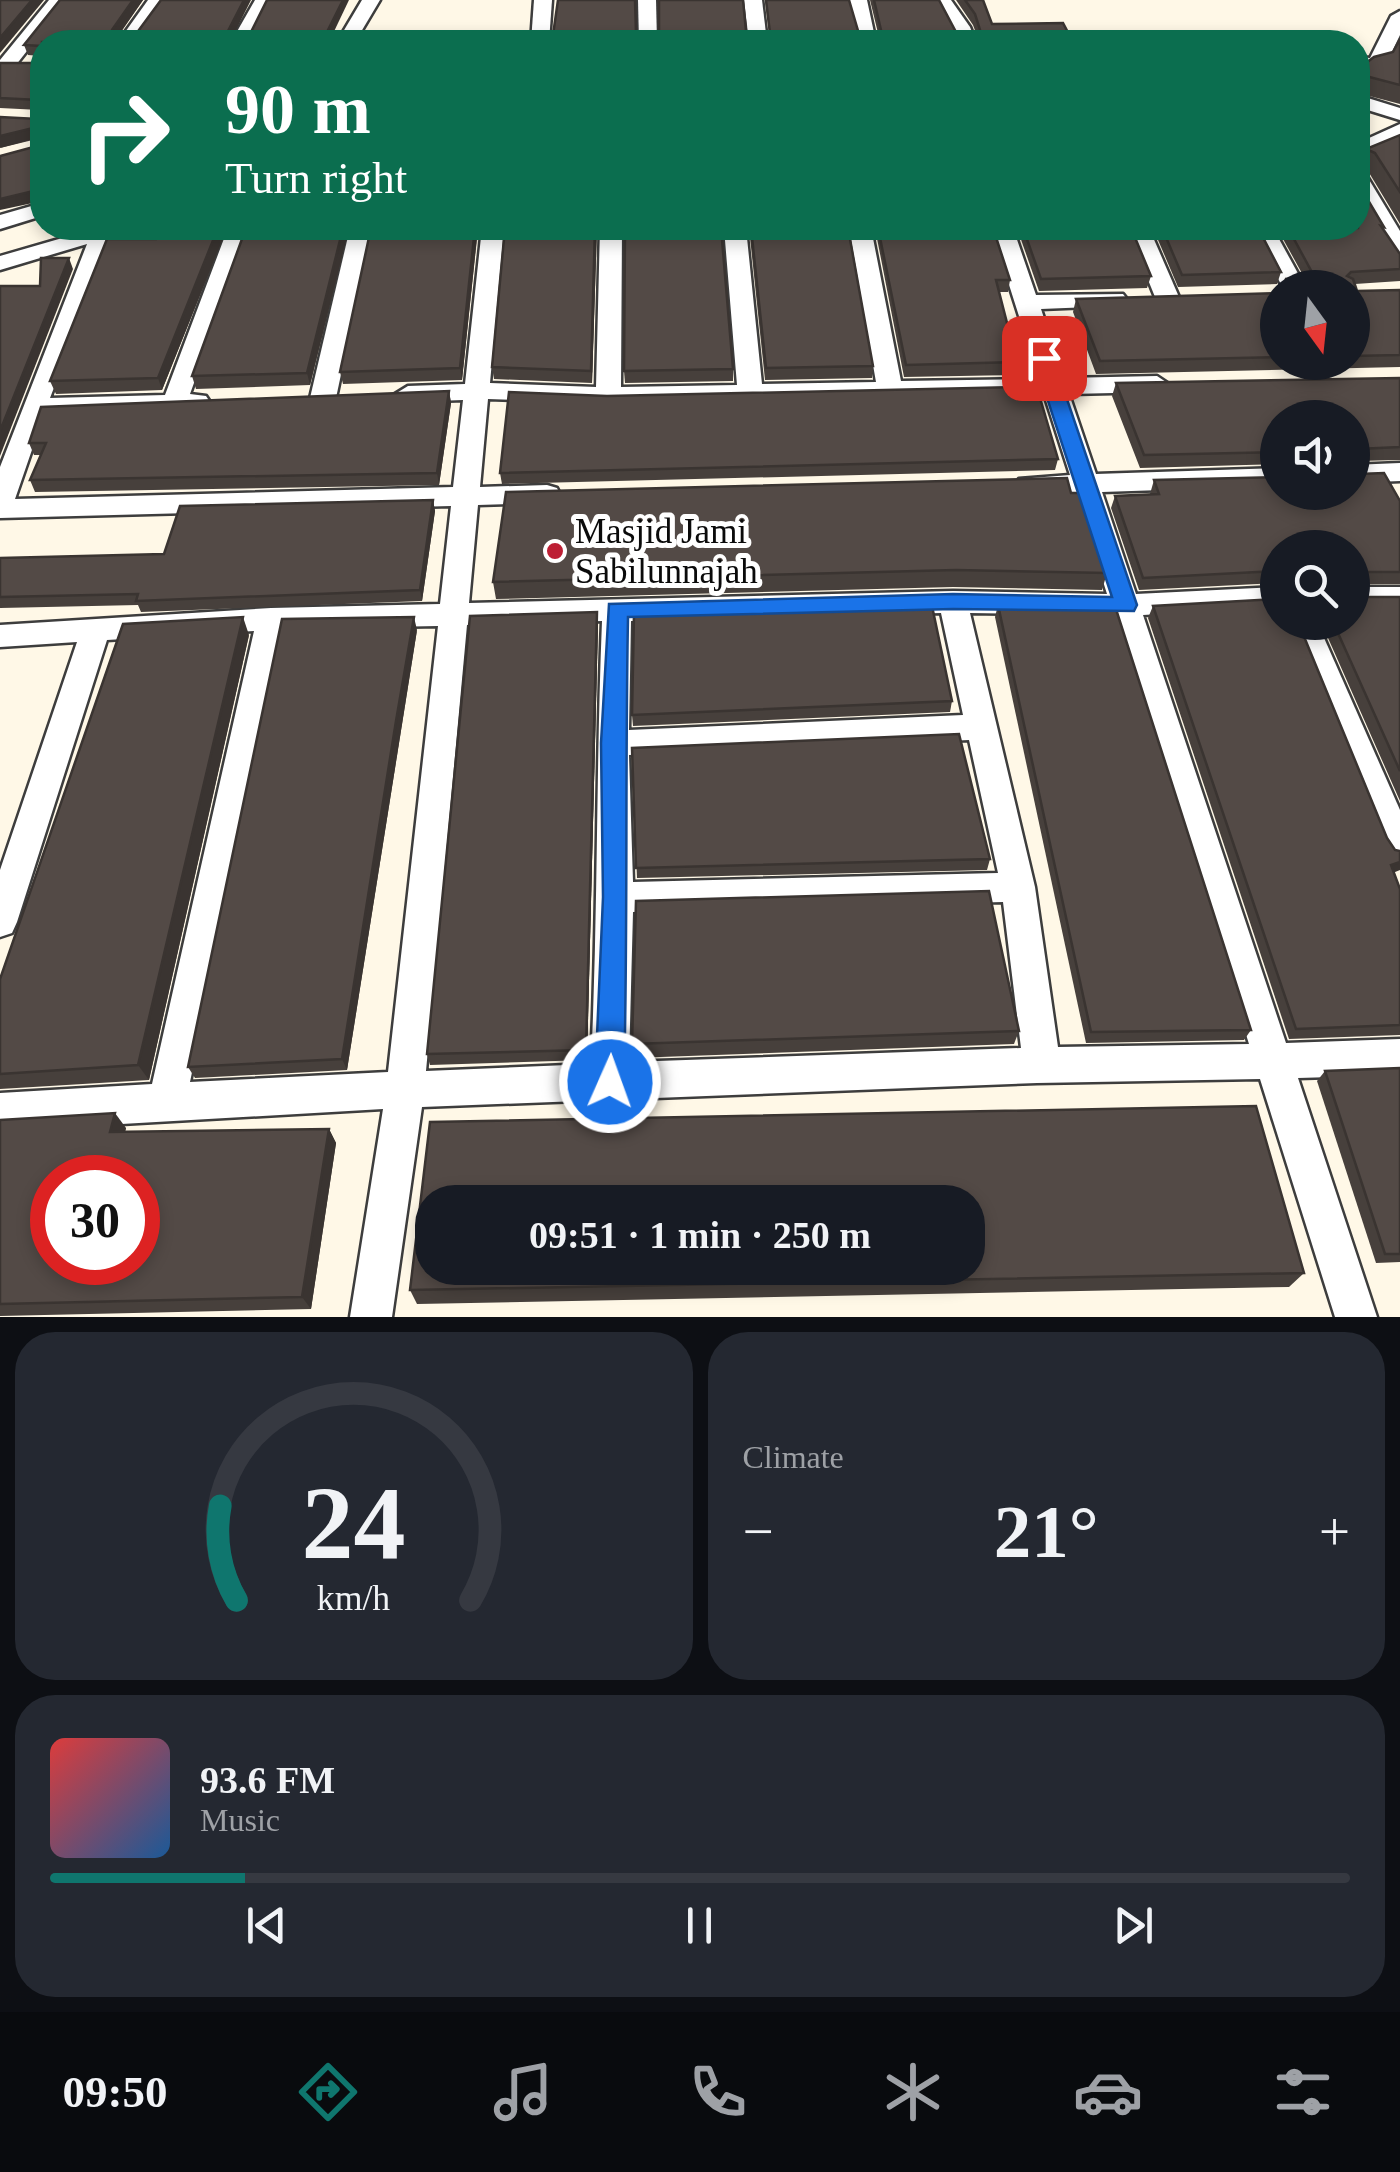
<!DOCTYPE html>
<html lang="en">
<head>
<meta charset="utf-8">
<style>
  body { margin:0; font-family:Georgia,serif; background:#242831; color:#f1f3f6; height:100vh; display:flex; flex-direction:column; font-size:38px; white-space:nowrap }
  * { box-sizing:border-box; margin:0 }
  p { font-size:32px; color:#9ea1a6 }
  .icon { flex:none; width:55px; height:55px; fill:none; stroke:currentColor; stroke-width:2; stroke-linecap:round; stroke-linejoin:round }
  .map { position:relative; height:1317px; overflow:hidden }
  .side { display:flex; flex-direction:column; gap:15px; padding:15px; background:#0d0f14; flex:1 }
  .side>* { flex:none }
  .top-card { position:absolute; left:30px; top:30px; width:1340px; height:210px; border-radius:40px; box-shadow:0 5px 15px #0003; background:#0b6e4f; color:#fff; overflow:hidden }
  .needle { width:65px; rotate:165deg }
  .fabs { position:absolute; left:1260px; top:270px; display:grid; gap:20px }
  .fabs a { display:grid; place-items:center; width:110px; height:110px; border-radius:50%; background:#171b24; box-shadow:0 5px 15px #0003; font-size:50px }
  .speed { position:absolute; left:30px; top:1155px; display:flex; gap:20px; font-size:50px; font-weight:700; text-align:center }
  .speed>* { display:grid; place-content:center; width:130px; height:130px; border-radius:50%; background:#171b24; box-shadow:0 5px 15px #0003; line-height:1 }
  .speed .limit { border:15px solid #d22; background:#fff; color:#111 }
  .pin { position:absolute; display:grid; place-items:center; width:85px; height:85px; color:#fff; margin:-42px; border-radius:20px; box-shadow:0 5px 15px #0006 }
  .me { position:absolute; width:110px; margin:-55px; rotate:2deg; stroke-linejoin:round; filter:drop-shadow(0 0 8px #0008) }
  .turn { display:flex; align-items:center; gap:35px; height:210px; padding:0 30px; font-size:45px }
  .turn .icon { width:130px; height:130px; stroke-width:2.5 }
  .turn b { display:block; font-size:70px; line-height:85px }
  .big { font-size:75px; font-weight:800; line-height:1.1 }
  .side .card { flex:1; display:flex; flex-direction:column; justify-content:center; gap:15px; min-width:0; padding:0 35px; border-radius:40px; background:#242831 }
  .side .dial { align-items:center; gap:0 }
  .dial svg { height:260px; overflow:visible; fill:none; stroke:#363941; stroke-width:7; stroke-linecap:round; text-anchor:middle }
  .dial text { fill:#f1f3f6; stroke:none }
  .song { display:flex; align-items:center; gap:30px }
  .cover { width:120px; height:120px; border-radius:15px; background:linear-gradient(135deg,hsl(0 70% 55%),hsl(210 70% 35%)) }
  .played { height:10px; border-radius:5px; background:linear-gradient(90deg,#0f766e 15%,#363941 15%) }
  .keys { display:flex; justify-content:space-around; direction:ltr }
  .heat { display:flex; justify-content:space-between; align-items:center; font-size:55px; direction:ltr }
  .side .tiles { flex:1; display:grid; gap:15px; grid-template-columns:1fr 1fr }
  .card:last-child { grid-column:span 2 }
  .trip { position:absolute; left:415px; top:1185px; width:570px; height:100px; border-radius:40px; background:#171b24; box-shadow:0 5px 15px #0003; font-weight:800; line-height:100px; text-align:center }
  .dock { display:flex; height:160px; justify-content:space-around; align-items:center; background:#090b0e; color:#9ea1a6 }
  .dock .icon { width:70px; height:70px }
  .dock .current { color:#0f766e }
  .dock b { font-size:45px; color:#f1f3f6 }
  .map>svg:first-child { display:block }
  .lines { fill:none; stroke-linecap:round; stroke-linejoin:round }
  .minor-casing { stroke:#3d3d3d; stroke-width:5 }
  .minor { fill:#fff; fill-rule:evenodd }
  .wall { fill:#47403c }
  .shaded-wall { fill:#3a3431 }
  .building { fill:#534a46; stroke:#3a3431; stroke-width:2.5; fill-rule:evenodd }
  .route { fill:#1a73e8; stroke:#114b97; stroke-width:2.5 }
  .poi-dot { fill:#bd1f34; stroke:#fff; stroke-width:4 }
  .labels { text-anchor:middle; stroke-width:10; stroke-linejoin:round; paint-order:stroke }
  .poi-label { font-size:35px; fill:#0a0a0a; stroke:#fff; text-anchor:start }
</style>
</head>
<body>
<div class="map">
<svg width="1400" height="1317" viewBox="0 0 1400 1317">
  <rect width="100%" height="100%" fill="#fff8e7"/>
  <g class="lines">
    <g class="minor-casing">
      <g id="minor">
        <polygon points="49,0 67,0 12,70 0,70 0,60"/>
        <polygon points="148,0 166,0 136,42 118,42"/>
        <polygon points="255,0 273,0 249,42 231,42"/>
        <polygon points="362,0 380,0 355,42 337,42"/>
        <polygon points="534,0 552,0 549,42 531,42"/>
        <polygon points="638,0 656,0 657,42 639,42"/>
        <polygon points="744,0 762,0 767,42 749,42"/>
        <polygon points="849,0 867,0 876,42 858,42"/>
        <polygon points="933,0 951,0 970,27 976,42 958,42"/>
        <polygon points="1400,11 1400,35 1385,66 1369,71 1358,69 1358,57 1370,58 1391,16"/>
        <polygon points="1358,95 1400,108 1400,120 1358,107"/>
        <polygon points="1400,124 1400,138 1358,157 1358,143"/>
        <polygon points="1358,171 1365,173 1400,231 1400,257 1389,250 1358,195"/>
        <polygon points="42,203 42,216 0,229 0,215"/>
        <path d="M97,228L123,230L112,237L50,398L165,395L228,228H250L190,394L206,396L210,402L197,410L44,415L15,499L453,487L463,400L408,402L395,394L408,386L465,384L482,228H504L490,383L596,387L600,228H622L621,387L737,385L724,228H746L762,384L876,382L849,228H871L901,381L1039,379L991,228H1013L1036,295L1123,294L1127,299L1115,306L1041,309L1064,378L1157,376L1169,384L1157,392L1069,394L1096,474L1278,468V486L1102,492L1136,594L1278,587V607L1143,615L1286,1043L1400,1039V1075L1298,1078L1377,1317H1335L1260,1079L1037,1083L422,1107L392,1317H350L383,1109L0,1131V1093L152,1084L254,631L107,640L17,922L12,933L0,937V870L77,642L0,647V625L271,608L440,604L451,506L0,518V467L87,244L0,270V256ZM1044,394L1070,475L1019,479L1015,485L1019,491L1075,492L1107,594L953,591L469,603L478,505L547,503L557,500L560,494L557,488L547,485L480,487L488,399L608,403ZM941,613L963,715L629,730L631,621ZM970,613L1114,615L1249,1044L1058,1047L1035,887ZM602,621C596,769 598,916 591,1064L426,1071L467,625ZM438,626L388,1072L190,1082L283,629ZM969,740L998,873L633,882L629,755ZM1003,902L1021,1048L629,1062L633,912Z"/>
        <polygon points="350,228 372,228 336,398 323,406 310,398"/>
        <polygon points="1127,228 1149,228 1179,297 1175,302 1159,302 1155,297"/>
        <polygon points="1251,228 1273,228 1306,288 1283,288"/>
        <polygon points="1400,463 1400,481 1352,483 1352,465"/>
        <rect x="1352" y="587" width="48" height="20"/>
        <polygon points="1288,622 1317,622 1400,810 1400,862 1388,858 1383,848"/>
      </g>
    </g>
    <use href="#minor" class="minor"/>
  </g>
  <g class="wall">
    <polygon points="60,0 143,0 119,35 234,34 329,42 42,42 42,201 41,138 0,148 38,119 40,110 0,108 0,63 41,63 41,56 28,55 24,45"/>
    <polygon points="765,0 849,0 859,34 878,33 870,0 939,0 956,32 976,33 973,25 956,0 983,0 992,24 1073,42 636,33 746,31 749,34 769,33"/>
    <polygon points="1400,39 1400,104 1358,93 1358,69 1393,52"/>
    <polygon points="1400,135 1400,224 1368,171 1360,168 1359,185 1384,227 1383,229 1400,254 1400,281 1355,284 1357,291 1400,290 1400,367 1096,374 1073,312 1076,299 1278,293 1278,362 1352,362 1352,288 1283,288 1286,279 1304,277 1277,228 1358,228 1360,167 1366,149"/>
    <polygon points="160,228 227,228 162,390 56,394 50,381 156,239"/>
    <polygon points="246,228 349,228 310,385 196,389 192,376"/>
    <polygon points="371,228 478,228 462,380 343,384 340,372"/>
    <polygon points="505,228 597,228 592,383 494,379 492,367"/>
    <polygon points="749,228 848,228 873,366 872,378 765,380"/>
    <polygon points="875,228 993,228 1010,280 1008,292 999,292 1017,362 1015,375 904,377"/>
    <polygon points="1017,228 1131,228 1151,276 1147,288 1039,291"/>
    <polygon points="1153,228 1258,228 1281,272 1277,284 1178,287"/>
    <polygon points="733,369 733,381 625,383 624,371"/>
    <polygon points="1400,378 1400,460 1356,461 1354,470 1400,501 1400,584 1356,584 1356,597 1400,597 1400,801 1321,622 1352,622 1278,548 1278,583 1139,590 1111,508 1115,496 1150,494 1154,480 1352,492 1278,418 1278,464 1140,468 1112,396 1116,383"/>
    <polygon points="449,391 451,403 439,485 35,492 30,480 41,455 34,455 29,443"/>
    <polygon points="1025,398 1058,459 1055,470 502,484 500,473"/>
    <polygon points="1071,493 1107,573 1102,590 953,587 496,599 493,582"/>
    <polygon points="433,500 435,511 422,601 141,612 138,605 0,608 0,558 164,554"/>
    <polygon points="998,605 1251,1030 1244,1040 1086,1043 995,617"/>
    <polygon points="1153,606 1394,873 1400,889 1400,1035 1289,1039 1148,618"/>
    <polygon points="597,612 598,625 587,1060 430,1065 427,1054"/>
    <polygon points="417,630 347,1070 195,1078 188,1067"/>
    <polygon points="249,635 149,1080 0,1089 0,979"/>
    <polygon points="952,701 950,712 633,726 632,715"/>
    <polygon points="632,748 990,859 987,870 637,878"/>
    <polygon points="1019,1031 1014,1044 633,1058 632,1044"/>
    <polygon points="1400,1068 1400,1262 1376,1263 1317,1081 1325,1071"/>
    <polygon points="0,1120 126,1128 125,1132 329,1129 336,1143 311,1309 0,1316"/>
    <polygon points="430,1122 1304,1273 1289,1287 417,1304 410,1290"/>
  </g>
  <g class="shaded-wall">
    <polygon points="32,0 44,0 0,53 0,38"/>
    <polygon points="133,0 143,0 115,40 115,42 112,30"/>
    <polygon points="244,0 251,0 230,42 226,35"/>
    <polygon points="343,0 349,0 329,42 322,42"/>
    <polygon points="37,127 41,137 0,148 0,136"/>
    <polygon points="42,189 42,201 0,210 0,199"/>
    <polygon points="218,228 227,228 162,390 158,378"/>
    <polygon points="343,228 349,228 310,385 307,373"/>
    <polygon points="475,228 478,228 462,380 460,368"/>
    <polygon points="595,228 597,228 592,383 591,371"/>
    <polygon points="69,258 73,269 0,456 0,431"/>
    <polygon points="449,391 451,403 439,485 437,473"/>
    <polygon points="433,500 435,511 422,601 420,590"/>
    <polygon points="597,612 598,625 587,1060 586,1050"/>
    <polygon points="243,617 249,635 149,1080 138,1065"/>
    <polygon points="414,617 417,630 347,1070 342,1059 396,721"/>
    <polygon points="1400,862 1400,870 1383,877 1391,865"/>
    <polygon points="115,1113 126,1128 121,1146 110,1132"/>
    <polygon points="329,1129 336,1143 311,1309 302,1297"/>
  </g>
  <g class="building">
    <polygon points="0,0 32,0 0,38"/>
    <polygon points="60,0 133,0 112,30 112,35 136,34 161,0 244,0 226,35 250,34 267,0 343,0 322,42 42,42 42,189 0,199 0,156 41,145 42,130 37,127 0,136 0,117 38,119 42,104 38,100 0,98 0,63 41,63 41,46 24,45"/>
    <polygon points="558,0 635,0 636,33 659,33 659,0 743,0 746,31 749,34 770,33 766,0 849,0 859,34 877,34 881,30 874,0 939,0 956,32 981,33 975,14 965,0 983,0 992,24 1063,23 1073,42 552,42"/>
    <polygon points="1400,39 1400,85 1358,74 1358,69 1374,57 1393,52"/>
    <polygon points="1400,135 1400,192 1375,153 1366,149"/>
    <polygon points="1360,157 1359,185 1384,227 1381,226 1400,254 1400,269 1351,272 1347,276 1353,279 1357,291 1400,290 1400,355 1352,356 1352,288 1284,288 1286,279 1314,276 1288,228 1358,228 1358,158"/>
    <polygon points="160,228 218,228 158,378 50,381 107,239 156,239"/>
    <polygon points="246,228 343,228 307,373 192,376"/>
    <polygon points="371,228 475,228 460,368 340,372"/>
    <polygon points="505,228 595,228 591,371 492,367"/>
    <polygon points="625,228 721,228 733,369 624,371"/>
    <polygon points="751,228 848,228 873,366 766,368"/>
    <polygon points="878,228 993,228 1010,280 996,280 1017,362 906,365"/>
    <polygon points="1023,228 1131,228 1151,276 1041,279"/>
    <polygon points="1162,228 1258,228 1281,272 1182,275"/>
    <polygon points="41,258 69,258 0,431 0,286 40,286"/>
    <polygon points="1278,293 1278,357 1100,361 1076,299"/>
    <polygon points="1400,378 1400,447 1358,449 1354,470 1358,474 1384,473 1400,501 1400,572 1356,572 1356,597 1400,597 1400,771 1333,622 1352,622 1352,548 1278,548 1278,571 1143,578 1115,496 1159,494 1154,480 1278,477 1278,492 1352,492 1352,418 1278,418 1278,452 1144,455 1116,383"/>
    <polygon points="1023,387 1025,398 1040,398 1058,459 500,473 509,392 607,396"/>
    <polygon points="449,391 437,473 30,480 46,443 29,443 41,407"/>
    <polygon points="1067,478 1071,493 1082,493 1107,573 956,570 493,582 506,492"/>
    <polygon points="433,500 420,590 136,601 138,594 0,597 0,558 164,554 180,506"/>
    <polygon points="1278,599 1278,622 1298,622 1387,838 1395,850 1400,851 1400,862 1391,865 1400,889 1400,1025 1296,1029 1153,606"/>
    <polygon points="998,605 1115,606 1251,1030 1091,1032"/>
    <polygon points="932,606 952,701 632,715 634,614"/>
    <polygon points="597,612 586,1050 427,1054 470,616"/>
    <polygon points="243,617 138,1065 0,1074 0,979 123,624"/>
    <polygon points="414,617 396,721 342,1059 188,1067 282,619"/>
    <polygon points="959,734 990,859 636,868 632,748"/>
    <polygon points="989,891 1019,1031 632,1044 636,901"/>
    <polygon points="1400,1068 1400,1254 1385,1254 1325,1071"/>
    <path d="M1256,1106L1304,1273L410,1290L430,1122ZM432,1202H968V1268H432Z"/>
    <path d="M115,1113L110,1132L329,1129L302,1297L0,1304V1120ZM52,1178H138V1262H52Z"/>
  </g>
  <path class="route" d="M1044,352L1053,358L1137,605L1134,611L953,609L628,617C625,772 628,927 624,1082L620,1092L610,1096L599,1092L595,1082L603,897L601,743L609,604L953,594L1112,597L1034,358Z"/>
  <circle class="poi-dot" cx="555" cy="551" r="10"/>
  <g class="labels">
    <g class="poi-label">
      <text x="575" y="543">Masjid Jami<tspan x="575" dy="40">Sabilunnajah</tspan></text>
    </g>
  </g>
</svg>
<div class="fabs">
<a><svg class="needle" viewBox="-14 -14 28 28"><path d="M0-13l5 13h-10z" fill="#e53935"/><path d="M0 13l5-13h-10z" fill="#9ea1a6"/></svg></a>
<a><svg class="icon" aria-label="sound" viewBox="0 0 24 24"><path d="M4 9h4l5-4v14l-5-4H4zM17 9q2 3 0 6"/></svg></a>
<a><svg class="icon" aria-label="search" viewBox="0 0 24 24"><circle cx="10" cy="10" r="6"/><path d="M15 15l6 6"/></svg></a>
</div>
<div class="speed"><div class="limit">30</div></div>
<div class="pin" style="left:1044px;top:358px;background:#d93025"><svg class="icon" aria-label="arrive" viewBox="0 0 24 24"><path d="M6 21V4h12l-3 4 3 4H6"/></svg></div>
<svg class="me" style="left:610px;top:1082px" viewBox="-20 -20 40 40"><circle r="17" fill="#1a73e8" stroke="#fff" stroke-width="3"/><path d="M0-11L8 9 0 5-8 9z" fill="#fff"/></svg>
<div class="trip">09:51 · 1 min · 250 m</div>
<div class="top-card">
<div class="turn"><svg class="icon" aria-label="right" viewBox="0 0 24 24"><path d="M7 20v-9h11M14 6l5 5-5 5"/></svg><div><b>90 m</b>Turn right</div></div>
</div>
</div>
<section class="side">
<div class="tiles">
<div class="card dial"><svg viewBox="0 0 100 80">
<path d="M14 69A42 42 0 1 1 86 69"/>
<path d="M14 69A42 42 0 0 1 9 40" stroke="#0f766e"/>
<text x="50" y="56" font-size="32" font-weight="700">24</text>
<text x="50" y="72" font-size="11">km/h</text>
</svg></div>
<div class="card"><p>Climate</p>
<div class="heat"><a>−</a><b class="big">21°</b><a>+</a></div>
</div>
<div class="card">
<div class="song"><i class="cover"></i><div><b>93.6 FM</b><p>Music</p></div></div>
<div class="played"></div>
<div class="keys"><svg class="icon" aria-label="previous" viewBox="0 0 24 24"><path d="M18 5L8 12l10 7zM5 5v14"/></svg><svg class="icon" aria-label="pause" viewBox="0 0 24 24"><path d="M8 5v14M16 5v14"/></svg><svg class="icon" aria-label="next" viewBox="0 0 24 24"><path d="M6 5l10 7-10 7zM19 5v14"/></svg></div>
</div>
</div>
</section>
<nav class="dock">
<b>09:50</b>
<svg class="icon current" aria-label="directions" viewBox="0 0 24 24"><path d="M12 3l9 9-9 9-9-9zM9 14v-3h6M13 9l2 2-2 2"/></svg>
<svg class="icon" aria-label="music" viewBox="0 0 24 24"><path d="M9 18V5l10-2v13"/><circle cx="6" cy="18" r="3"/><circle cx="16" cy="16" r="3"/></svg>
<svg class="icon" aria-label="phone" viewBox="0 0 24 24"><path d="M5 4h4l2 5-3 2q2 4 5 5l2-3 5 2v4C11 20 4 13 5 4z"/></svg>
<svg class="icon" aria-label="climate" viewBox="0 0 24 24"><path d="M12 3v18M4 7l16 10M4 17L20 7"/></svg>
<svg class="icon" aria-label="car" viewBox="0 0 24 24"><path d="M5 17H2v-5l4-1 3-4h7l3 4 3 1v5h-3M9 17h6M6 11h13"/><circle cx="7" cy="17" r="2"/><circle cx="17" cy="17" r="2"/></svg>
<svg class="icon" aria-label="filters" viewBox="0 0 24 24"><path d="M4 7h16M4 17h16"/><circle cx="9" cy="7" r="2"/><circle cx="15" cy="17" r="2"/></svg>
</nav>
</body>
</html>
